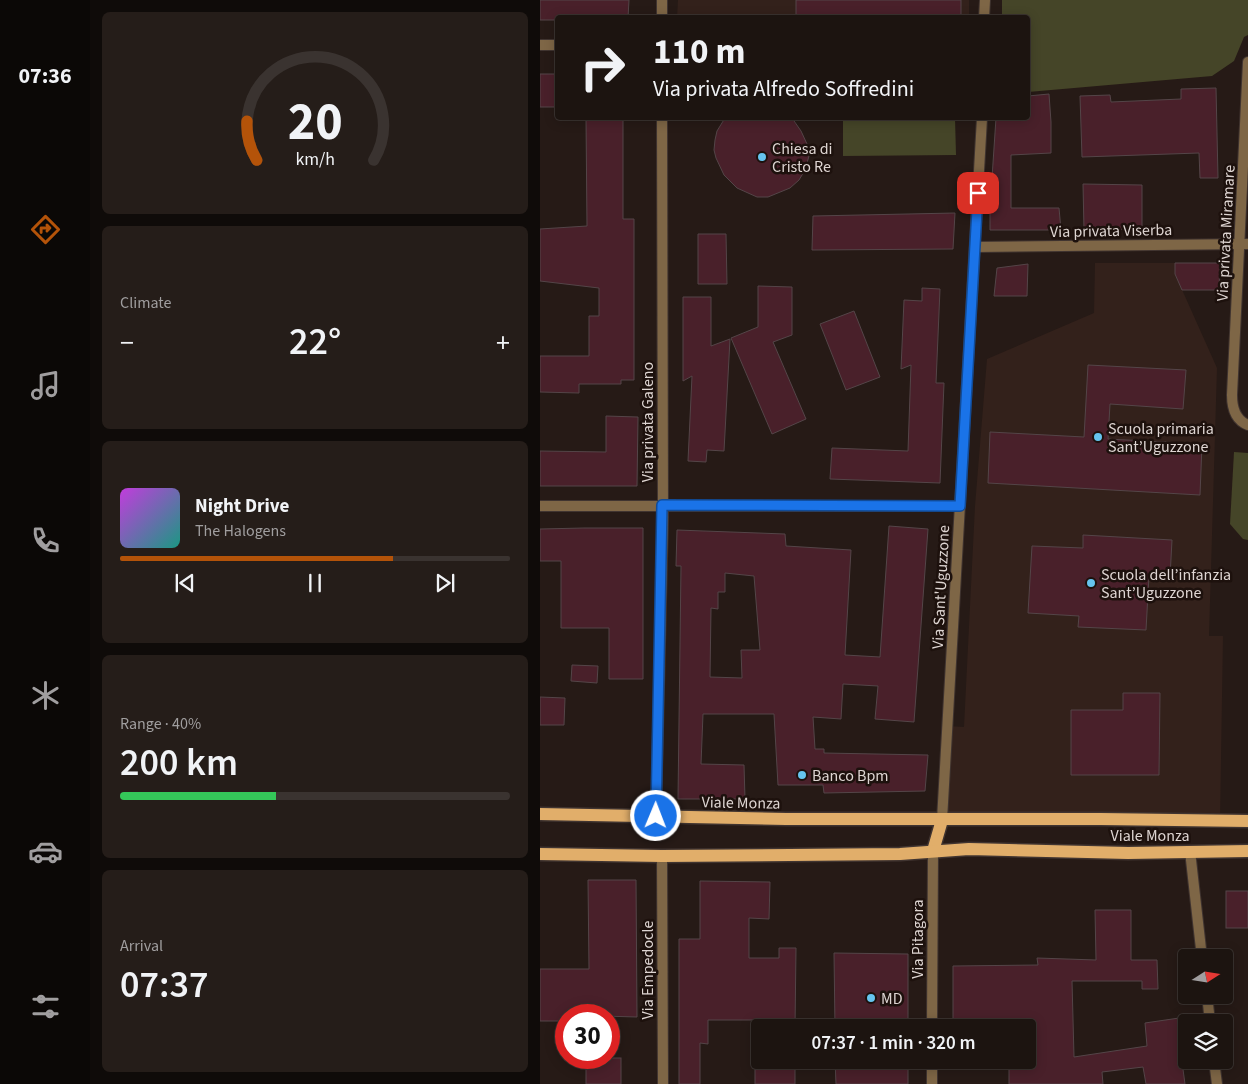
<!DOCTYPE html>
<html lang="en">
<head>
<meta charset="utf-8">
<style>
  body { margin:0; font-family:"Source Sans 3",sans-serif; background:#251d19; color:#f1f3f6; height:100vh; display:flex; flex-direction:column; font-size:19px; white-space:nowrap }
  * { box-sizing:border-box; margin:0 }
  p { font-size:16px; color:#a09e9f }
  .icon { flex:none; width:28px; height:28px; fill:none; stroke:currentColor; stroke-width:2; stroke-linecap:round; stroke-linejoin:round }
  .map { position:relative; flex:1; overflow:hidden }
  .sheet { display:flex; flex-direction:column; gap:12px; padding:12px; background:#0f0b09; width:450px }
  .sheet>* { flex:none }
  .top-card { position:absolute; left:15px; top:15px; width:475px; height:105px; border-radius:5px; box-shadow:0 2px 12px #0003,0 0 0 1px #3a3330; background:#1c1410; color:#f1f3f6; overflow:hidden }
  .needle { width:32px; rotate:78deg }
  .controls { position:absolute; left:638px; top:949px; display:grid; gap:10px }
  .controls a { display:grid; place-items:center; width:55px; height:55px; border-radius:5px; background:#1c1410; box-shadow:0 2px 12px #0003,0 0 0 1px #3a3330; font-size:25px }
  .speed { position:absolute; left:15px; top:1004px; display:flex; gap:10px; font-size:25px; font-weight:700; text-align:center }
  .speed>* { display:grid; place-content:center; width:65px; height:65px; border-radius:50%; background:#1c1410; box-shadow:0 2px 12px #0003,0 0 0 1px #3a3330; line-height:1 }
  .speed .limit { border:8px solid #d22; background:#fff; color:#111 }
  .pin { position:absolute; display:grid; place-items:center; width:42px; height:42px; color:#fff; margin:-21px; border-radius:10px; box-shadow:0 2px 8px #0006 }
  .me { position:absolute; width:55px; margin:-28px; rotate:1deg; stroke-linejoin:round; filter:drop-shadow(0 0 4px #0008) }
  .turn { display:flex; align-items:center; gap:18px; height:105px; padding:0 15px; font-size:22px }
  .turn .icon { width:65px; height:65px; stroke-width:2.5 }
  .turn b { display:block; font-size:35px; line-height:42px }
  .big { font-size:38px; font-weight:600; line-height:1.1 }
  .sheet .tile { flex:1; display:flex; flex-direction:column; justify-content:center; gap:8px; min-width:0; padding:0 18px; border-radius:8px; background:#251d19 }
  .sheet .dial { align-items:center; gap:0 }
  .dial svg { height:130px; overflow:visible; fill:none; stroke:#3a3330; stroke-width:7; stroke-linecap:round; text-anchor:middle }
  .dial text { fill:#f1f3f6; stroke:none }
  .song { display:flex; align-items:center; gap:15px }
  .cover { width:60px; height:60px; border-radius:8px; background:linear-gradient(135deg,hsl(290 70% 55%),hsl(170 70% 35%)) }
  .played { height:5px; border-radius:2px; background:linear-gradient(90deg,#b45309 70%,#3a3330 70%) }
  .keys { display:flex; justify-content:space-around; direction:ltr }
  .heat { display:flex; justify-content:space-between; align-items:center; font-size:28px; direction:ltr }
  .charge { height:8px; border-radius:4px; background:linear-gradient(90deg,#34c759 40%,#3a3330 0) }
  .trip { position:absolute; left:211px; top:1019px; width:285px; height:50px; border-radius:5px; background:#1c1410; box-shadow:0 2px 12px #0003,0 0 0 1px #3a3330; font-weight:600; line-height:50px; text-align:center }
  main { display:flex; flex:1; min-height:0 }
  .dock { display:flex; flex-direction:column; width:90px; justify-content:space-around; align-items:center; background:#0b0806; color:#a09e9f }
  .dock .icon { width:35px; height:35px }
  .dock .active { color:#b45309 }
  .dock b { font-size:22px; color:#f1f3f6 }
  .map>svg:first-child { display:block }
  .built { fill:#33211b }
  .green { fill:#454528 }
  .building { fill:#49202a; stroke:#544548; fill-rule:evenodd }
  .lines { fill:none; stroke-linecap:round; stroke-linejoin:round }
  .street-casing { stroke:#403430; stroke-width:12 }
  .primary-casing { stroke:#403430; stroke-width:15 }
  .street { stroke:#7e6646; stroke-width:10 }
  .primary { stroke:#e1ae6a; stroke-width:12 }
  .route-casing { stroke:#114b97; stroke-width:12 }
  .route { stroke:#1a73e8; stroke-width:9 }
  .poi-dot { fill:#66c4ef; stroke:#1d110d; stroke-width:2 }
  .labels { text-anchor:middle; stroke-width:5; stroke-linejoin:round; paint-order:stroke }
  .poi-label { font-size:16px; fill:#ded5d2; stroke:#1d110d; text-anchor:start }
  .street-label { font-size:16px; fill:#ded5d2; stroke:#1d110d }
</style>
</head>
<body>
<main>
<nav class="dock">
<b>07:36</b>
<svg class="icon active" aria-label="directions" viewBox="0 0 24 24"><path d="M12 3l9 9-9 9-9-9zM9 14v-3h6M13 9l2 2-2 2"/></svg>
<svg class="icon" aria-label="music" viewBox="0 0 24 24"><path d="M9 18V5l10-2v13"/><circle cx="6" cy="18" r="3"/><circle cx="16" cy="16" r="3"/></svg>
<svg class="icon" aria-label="phone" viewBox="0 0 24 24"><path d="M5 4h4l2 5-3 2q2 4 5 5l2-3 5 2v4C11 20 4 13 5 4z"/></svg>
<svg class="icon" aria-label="climate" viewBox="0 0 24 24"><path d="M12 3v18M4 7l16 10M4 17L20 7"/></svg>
<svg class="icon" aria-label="car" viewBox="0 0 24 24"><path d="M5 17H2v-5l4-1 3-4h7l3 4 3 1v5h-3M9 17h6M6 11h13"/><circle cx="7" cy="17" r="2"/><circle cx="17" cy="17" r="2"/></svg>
<svg class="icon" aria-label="filters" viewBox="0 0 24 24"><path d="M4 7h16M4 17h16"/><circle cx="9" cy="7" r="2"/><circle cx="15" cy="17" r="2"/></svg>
</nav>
<section class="sheet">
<div class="tile dial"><svg viewBox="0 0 100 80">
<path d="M14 69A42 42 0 1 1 86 69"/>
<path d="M14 69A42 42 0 0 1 8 45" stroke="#b45309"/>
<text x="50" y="56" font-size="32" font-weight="700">20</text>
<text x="50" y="72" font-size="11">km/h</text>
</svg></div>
<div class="tile"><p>Climate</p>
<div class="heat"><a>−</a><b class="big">22°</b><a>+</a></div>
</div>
<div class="tile">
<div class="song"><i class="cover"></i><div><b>Night Drive</b><p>The Halogens</p></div></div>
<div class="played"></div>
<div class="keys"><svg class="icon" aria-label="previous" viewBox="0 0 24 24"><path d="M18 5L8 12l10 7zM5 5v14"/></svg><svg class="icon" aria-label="pause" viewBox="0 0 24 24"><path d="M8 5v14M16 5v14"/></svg><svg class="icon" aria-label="next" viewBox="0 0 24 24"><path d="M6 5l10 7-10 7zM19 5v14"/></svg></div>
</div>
<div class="tile"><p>Range · 40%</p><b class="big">200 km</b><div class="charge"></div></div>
<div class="tile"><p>Arrival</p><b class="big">07:37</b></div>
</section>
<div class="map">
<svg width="708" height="1084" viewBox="0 0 708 1084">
  <rect width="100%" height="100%" fill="#261a16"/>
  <g class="built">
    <polygon points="138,0 429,0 429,17 137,18"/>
    <polygon points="555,263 635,263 635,274 677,368 669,636 683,636 680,822 402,820 407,726 424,727 435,506 447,359 554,313"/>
  </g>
  <g class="green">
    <polygon points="462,0 708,0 708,35 704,37 694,61 672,76 488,92 488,18 462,17"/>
    <polygon points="303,118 415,118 416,155 303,156"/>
    <polygon points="694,452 708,453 708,540 703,539 690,524"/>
  </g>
  <g class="building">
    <polygon points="0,0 89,0 88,18 18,18 18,20 0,20"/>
    <rect x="256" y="0" width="165" height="18"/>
    <polygon points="0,74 16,74 17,107 0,107"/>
    <polygon points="676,88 678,178 660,178 659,153 542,157 540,96 570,95 571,102 641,99 641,89"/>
    <polygon points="509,94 511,122 511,153 471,155 471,208 519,208 521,230 450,230 450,208 456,118 488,118 488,96"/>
    <polygon points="46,118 83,118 83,219 94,219 94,380 81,380 81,384 39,384 39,393 0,392 0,356 49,356 49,316 59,316 59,288 0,281 0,229 47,226"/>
    <polygon points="185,118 252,118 261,131 267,144 269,156 265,170 259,180 250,188 228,197 217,197 197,188 184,175 176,158 174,150 175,140 177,131"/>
    <polygon points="543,184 602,185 602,229 544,230"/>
    <polygon points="415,213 413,249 272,250 273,216"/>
    <polygon points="158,234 186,234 187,284 158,284"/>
    <polygon points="635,263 680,263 679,290 642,290 635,274"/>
    <polygon points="488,264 487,296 454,296 457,268"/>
    <polygon points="218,286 252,287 252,335 233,342 266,419 232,434 191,338 218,327"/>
    <polygon points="382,288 400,289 396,383 404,383 400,483 290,479 292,448 368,451 371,365 361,369 364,300 382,301"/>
    <polygon points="143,297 171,297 171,346 190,339 184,451 167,450 166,462 148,461 152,376 143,381"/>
    <polygon points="314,311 340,377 306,390 280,324"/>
    <polygon points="548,365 646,370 643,409 570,404 568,439 662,444 660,495 448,483 450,432 544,437"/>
    <polygon points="66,416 98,417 97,486 0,486 0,451 66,452"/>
    <path d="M349,526L388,529L374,722L335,719L338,686L303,684L301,719L273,717L275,749H284V753L388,755L385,791L284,793L283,785H238L234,714H163L161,764L204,765L205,799H138L141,566H136L137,530L245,534L246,546L311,550L305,655L340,657ZM185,573L214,576L220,650H201L202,678L170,677L171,608L178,609V592H185Z"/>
    <polygon points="44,528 103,528 103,679 69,679 69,628 21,628 21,561 0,561 0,529"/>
    <polygon points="543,535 632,540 630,577 609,576 606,630 538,627 539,616 488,613 492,546 543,548"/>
    <polygon points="32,665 58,666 57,683 31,681"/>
    <polygon points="583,693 620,693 619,775 531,775 531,710 583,710"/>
    <polygon points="0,697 25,698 24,725 0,725"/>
    <polygon points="48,880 96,880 97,1017 26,1015 26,1021 0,1021 0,969 49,969"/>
    <polygon points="160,881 230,882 229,919 209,918 209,958 239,958 239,948 256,948 255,1028 215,1028 215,1020 168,1020 168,1044 160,1043 160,1084 139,1084 139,939 160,939"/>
    <rect x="686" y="891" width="22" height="37"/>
    <polygon points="555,910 591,910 591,960 617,960 618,989 602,989 602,981 532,981 534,1057 607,1046 605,1023 646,1017 646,1061 642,1062 645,1084 606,1084 603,1067 562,1072 563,1084 469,1084 469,1060 488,1060 488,1028 413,1028 413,966 498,965 497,958 556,960"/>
    <polygon points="294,953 368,954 368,1028 295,1028"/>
    <rect x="46" y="1058" width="35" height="26"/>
    <rect x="215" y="1060" width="40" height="24"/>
    <polygon points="295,1060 368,1060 368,1084 296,1084"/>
  </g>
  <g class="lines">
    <g class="street-casing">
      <g id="street">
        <polyline points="122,18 122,0"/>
        <polyline points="444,18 445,0"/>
        <polyline points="0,45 18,45"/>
        <path d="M708,62L692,395C692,408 695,420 708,425"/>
        <polyline points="435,247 708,244"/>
        <polyline points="0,506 420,506"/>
        <polyline points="116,816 123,517 122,118"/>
        <polyline points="402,820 442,118"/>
        <polyline points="650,851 662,958"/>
        <polyline points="122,856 123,1084"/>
        <polyline points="667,995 670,1022"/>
        <polyline points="392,1028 393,851"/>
        <polyline points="674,1060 677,1084"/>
        <polyline points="392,1084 392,1060"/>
      </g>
    </g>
    <g class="primary-casing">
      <g id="primary">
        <polyline points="0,814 246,819 561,819 708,821"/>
        <polyline points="393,851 402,820"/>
        <polyline points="0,854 122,856 360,854 429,849 588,853 708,851"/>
      </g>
    </g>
    <use href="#street" class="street"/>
    <use href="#primary" class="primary"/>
  </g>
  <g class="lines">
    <g class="route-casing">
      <polyline id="route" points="116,816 122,505 420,506 438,193"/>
    </g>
    <use href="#route" class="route"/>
  </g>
  <g class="poi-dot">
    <circle cx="222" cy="157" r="5"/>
    <circle cx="558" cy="437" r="5"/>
    <circle cx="551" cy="583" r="5"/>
    <circle cx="262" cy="775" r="5"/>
    <circle cx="331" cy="998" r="5"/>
  </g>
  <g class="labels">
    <g class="poi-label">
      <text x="232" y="154">Chiesa di<tspan x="232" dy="18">Cristo Re</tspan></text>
      <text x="568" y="434">Scuola primaria<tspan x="568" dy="18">Sant’Uguzzone</tspan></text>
      <text x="561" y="580">Scuola dell’infanzia<tspan x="561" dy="18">Sant’Uguzzone</tspan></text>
      <text x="272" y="781">Banco Bpm</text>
      <text x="341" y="1004">MD</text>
    </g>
    <g class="street-label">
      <text transform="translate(571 230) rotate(-1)" y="6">Via privata Viserba</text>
      <text transform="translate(685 233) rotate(-87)" y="6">Via privata Miramare</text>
      <text transform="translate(107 422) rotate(-90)" y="6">Via privata Galeno</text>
      <text transform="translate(400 587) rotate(-87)" y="6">Via Sant'Uguzzone</text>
      <text transform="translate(201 802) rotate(1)" y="6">Viale Monza</text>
      <text x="610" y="841">Viale Monza</text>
      <text transform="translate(377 939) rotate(-90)" y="6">Via Pitagora</text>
      <text transform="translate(107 970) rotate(-90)" y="6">Via Empedocle</text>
    </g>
  </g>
</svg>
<div class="controls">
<a><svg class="needle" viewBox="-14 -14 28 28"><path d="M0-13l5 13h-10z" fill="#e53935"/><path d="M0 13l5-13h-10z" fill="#a09e9f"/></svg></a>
<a><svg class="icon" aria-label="layers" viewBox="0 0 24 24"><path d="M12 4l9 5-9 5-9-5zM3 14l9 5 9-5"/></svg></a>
</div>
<div class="speed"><div class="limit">30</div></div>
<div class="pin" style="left:438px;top:193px;background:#d93025"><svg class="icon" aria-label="arrive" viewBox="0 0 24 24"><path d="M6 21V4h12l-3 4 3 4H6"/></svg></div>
<svg class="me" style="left:116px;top:816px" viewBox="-20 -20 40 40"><circle r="17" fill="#1a73e8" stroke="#fff" stroke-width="3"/><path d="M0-11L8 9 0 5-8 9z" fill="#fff"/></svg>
<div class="trip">07:37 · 1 min · 320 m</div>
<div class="top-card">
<div class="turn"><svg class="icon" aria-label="right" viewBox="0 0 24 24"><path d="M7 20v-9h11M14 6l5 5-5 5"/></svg><div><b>110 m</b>Via privata Alfredo Soffredini</div></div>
</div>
</div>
</main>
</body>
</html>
